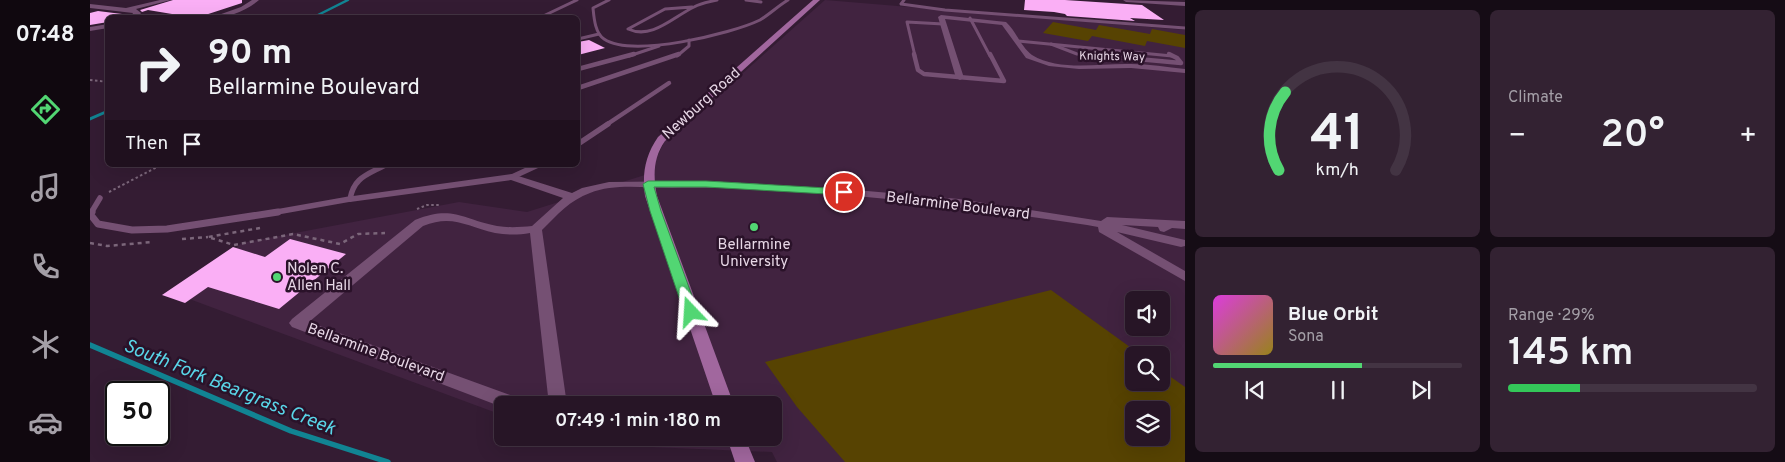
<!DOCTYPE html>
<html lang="en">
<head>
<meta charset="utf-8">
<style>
  body { margin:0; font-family:Overpass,sans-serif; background:#332232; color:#f1f3f6; height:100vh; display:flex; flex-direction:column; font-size:19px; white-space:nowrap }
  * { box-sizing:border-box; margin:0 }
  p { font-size:16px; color:#a49fa7 }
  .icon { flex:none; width:28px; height:28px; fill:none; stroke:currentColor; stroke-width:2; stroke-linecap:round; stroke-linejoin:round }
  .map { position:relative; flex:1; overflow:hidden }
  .drawer { display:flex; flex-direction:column; gap:10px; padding:10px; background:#150c15; width:600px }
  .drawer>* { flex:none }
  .top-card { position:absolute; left:15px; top:15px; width:475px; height:152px; border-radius:8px; box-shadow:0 5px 20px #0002,0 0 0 1px #433443; background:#271526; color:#f1f3f6; overflow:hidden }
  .tools { position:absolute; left:1035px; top:291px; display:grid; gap:10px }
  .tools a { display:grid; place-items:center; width:45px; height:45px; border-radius:8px; background:#271526; box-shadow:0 5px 20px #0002,0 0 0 1px #433443; font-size:25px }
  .speed { position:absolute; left:15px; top:381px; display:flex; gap:10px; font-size:25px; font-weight:700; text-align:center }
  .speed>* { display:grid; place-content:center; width:65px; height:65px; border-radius:50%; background:#271526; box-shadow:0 5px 20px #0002,0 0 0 1px #433443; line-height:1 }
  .speed .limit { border:2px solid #111; border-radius:8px; background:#fff; color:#111 }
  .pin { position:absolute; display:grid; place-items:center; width:42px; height:42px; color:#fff; margin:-21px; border:2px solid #fff; border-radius:50%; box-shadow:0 1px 5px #0007 }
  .me { position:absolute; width:55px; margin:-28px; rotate:340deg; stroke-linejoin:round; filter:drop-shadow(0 0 4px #0008) }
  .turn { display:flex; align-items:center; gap:18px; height:105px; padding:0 20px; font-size:22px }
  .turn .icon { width:65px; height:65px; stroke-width:2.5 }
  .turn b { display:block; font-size:35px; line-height:42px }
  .then { display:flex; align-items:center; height:48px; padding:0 20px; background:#0003; gap:10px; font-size:19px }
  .big { font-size:38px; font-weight:600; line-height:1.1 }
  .drawer .widget { flex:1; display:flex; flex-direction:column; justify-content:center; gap:8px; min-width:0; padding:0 18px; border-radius:8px; background:#332232 }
  .drawer .dial { align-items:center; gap:0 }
  .dial svg { height:130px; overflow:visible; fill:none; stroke:#433443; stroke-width:7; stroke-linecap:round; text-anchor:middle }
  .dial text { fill:#f1f3f6; stroke:none }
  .song { display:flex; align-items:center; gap:15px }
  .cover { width:60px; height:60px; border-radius:8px; background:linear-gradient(135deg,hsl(300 70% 55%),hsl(50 70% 35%)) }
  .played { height:5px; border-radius:2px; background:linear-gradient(90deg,#52d673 60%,#433443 60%) }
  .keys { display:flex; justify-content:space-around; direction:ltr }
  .heat { display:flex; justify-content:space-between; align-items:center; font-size:28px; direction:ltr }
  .charge { height:8px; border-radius:4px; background:linear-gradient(90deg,#34c759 29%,#433443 0) }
  .drawer .tiles { flex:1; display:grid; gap:10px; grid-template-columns:repeat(2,1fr) }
  .trip { position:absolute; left:404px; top:396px; width:288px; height:50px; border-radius:8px; background:#271526; box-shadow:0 5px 20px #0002,0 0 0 1px #433443; font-weight:600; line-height:50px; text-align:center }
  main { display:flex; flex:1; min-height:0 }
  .tabs { display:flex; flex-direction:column; width:90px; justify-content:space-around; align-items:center; background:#10080f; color:#a49fa7 }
  .tabs .icon { width:35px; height:35px }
  .tabs .selected { color:#52d673 }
  .tabs b { font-size:22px; color:#f1f3f6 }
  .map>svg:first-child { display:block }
  .built { fill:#412340; fill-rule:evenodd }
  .green { fill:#574302; fill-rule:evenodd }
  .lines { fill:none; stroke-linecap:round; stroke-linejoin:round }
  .stream-far2 { stroke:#118493; stroke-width:2.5 }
  .stream-far1 { stroke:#118493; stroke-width:3 }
  .stream { stroke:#118493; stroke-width:5.5 }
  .building { fill:#faaff5 }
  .path-far1 { stroke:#7b667a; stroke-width:2; stroke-dasharray:2.5 2.5; stroke-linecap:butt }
  .path { stroke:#7b667a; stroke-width:2.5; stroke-dasharray:4 4; stroke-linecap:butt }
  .lane-far3 { stroke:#755073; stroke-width:3 }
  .lane-far2 { stroke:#755073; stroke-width:4.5 }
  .lane-far1 { stroke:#755073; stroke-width:5.5 }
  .lane { stroke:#755073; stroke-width:7 }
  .street { fill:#755073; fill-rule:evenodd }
  .secondary { fill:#a1679e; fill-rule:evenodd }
  .route { fill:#52d673; stroke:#358b4b }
  .poi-dot { fill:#52d673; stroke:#2a1229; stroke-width:2 }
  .labels { text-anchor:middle; stroke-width:5; stroke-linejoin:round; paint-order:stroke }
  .far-street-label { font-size:12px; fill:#e7d7e6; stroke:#2a1229 }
  .street-label { font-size:15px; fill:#e7d7e6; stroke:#2a1229 }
  .poi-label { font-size:15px; fill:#e7d7e6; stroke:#2a1229 }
  .near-water-label { font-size:19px; font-style:italic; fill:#59d5e8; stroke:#2a1229 }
</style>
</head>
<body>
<main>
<nav class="tabs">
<b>07:48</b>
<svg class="icon selected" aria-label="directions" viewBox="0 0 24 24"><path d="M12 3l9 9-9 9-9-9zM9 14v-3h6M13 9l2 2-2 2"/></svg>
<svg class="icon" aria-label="music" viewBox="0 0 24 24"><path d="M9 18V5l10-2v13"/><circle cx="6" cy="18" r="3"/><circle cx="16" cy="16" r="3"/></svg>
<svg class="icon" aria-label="phone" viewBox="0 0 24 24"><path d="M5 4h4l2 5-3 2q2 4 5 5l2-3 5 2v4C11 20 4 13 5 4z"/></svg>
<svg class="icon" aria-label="climate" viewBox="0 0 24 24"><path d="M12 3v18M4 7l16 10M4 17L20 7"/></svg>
<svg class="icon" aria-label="car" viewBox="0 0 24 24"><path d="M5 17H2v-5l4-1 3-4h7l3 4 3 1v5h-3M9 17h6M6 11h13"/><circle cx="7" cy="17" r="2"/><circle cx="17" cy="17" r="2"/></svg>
</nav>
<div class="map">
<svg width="1095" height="462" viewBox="0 0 1095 462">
  <rect width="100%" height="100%" fill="#341c33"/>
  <path class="built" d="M735,0L1095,30V462H687L682,452L489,444L473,438H682V405H412V415L86,294L152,243L369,202L437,212L558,174L576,139L635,89ZM1044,300H1071V328H1044ZM1044,355H1071V382H1044ZM1044,410H1071V438H1044Z"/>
  <g class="green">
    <polygon points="963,22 1006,30 1009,25 1060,34 1062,29 1095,35 1095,48 1057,41 1055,46 1002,36 998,41 953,33"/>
    <path d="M961,290L1051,355H1044V382H1071V370L1095,387V462H755L707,407L675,362ZM1044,410H1071V438H1044Z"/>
  </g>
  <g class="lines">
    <polyline class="stream-far2" points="222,18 258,0"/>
    <polyline class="stream-far1" points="0,119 18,111"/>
    <polyline class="stream" points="0,345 201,431 298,462"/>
  </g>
  <g class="building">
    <polygon points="83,0 152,0 152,3 106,18 58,10 52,12 50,10"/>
    <polygon points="935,0 975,0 1052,5 1074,20 1040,18 1045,21 977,16 975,14 964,12 934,10"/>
    <polygon points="8,11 40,15 33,18 18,18 18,22 0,25 0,13"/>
    <polygon points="499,40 515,48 488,55 488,42"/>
    <polygon points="200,239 256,254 189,309 118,287 95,303 72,295 143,247 175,257"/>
  </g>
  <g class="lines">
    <g class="path-far1">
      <polyline points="0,80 18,82"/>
      <polyline points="19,192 71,165"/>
      <polyline points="327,209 337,205 351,205"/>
    </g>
    <g class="path">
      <polyline points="170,228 118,237 144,245 203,234 250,244 268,234 295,233"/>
      <polyline points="92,239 118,237"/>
      <polyline points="0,243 17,246 62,242"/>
    </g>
    <g class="lane-far3">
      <path d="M519,0L503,8C504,18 505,33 514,39C542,58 641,34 670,20C680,14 688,6 698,0"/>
      <polyline points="656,0 671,2"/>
      <polyline points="814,0 811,4 855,10 1095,28"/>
      <path d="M602,7L575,9L538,29C562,40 583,17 604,7C611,3 619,2 627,0"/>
      <polyline points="449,18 487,0"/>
      <polyline points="880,18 900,56"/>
      <polyline points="488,39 509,34"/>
      <polyline points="928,41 1082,56"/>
      <polyline points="961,44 987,54 1007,56"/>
      <polyline points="539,56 569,46"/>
      <polyline points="587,56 599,46 599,40"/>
      <polyline points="825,56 817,22 853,24"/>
    </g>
    <g class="lane-far2">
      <polyline points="824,54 828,70 834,74 914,81 900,54"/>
      <polyline points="993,54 1091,63 1087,58 1079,54"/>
      <polyline points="488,69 544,54"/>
      <polyline points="488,88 589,54"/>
      <polyline points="516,125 579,83"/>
    </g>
    <g class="lane-far1">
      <polyline points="488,144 518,124"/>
      <polyline points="422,177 448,165"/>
      <polyline points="1,213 10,198"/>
      <path d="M181,213L260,199C264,177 277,175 295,165"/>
    </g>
    <polyline class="lane" points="2,212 0,214 8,224 42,230 77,229 188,212"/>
    <g class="street">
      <polygon points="70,0 81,0 46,9 51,13 47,18 40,18 43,13 0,8 0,4 36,8"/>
      <path d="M162,0H169C156,11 137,18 120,18L151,7Z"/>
      <polygon points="1033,0 1095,2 1095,6 1036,2"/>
      <path d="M851,15L916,22C926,31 931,47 942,55C970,72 1010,63 1041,64C1059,64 1077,67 1095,69V73L1041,68L989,69L959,66L936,58L912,25L855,19L874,78L870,80L866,78L848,17Z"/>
      <polygon points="18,24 18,28 0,31 0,27"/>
      <path d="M422,174L482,193L492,188L519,182L616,181L754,189L869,199L1011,221L1017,217L1095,221V229L1082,228L1074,232L1070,231L1068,227L1032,225L1095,240V246L1091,247L1027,232L1095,271V281L1009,232L1008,227L997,225C860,205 721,186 582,188C556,188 524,183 500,193C480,200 467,215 452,230L477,405H459L440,233C428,235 417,235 405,233C377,227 363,214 333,226L219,322L434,400L437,405H412V407L202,327L199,323L202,319L325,220C363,205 371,219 407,226C419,228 431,227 442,226L473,198L421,180L260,202L254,199L256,197Z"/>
    </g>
    <g class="secondary">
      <path d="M723,0H730L575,141C563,158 563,176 567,196L644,405H626L555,196C552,174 555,156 568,137Z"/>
      <polygon points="637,438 655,438 665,462 645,462"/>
    </g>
  </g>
  <polygon class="route" points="558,181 616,181 754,189 759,192 754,195 616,187 564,187 571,211 608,312 606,315 596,315 594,312 560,211 553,184"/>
  <g class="poi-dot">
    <circle cx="664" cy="227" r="5"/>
    <circle cx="187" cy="277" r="5"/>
  </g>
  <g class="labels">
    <g class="far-street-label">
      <text transform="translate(1022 56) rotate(1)" y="4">Knights Way</text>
    </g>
    <g class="street-label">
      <text transform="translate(611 103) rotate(-42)" y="5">Newburg Road</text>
      <text transform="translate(868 205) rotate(7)" y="5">Bellarmine Boulevard</text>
      <text transform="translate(286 352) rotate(20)" y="5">Bellarmine Boulevard</text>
    </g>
    <g class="poi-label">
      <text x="664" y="249">Bellarmine<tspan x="664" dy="17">University</tspan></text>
      <text x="197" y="273" text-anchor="start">Nolen C.<tspan x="197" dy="17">Allen Hall</tspan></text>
    </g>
    <g class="near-water-label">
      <text transform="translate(140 386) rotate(22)" y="7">South Fork Beargrass Creek</text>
    </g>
  </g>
</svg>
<div class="tools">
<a><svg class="icon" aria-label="sound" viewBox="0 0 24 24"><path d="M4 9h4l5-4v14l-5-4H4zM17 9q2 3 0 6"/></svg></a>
<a><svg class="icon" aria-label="search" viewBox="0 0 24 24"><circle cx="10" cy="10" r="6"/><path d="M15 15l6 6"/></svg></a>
<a><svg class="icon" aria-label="layers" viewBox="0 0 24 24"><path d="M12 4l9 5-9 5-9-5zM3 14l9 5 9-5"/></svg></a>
</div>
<div class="speed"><div class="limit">50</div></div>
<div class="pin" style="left:754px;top:192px;background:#d93025"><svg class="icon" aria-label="arrive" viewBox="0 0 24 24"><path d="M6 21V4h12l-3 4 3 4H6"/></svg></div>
<svg class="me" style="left:601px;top:312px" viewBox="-20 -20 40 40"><path d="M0-17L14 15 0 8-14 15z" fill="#52d673" stroke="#fff" stroke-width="4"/></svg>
<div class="trip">07:49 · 1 min · 180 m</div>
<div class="top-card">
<div class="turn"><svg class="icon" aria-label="right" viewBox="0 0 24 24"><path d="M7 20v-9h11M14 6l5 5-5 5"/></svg><div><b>90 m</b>Bellarmine Boulevard</div></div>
<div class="then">Then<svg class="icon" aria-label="arrive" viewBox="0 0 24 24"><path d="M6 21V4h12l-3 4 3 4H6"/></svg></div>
</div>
</div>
<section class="drawer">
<div class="tiles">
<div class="widget dial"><svg viewBox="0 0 100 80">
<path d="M14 69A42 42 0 1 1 86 69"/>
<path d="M14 69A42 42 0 0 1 18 21" stroke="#52d673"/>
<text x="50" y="56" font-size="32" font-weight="700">41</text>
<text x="50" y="72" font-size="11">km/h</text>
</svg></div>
<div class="widget"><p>Climate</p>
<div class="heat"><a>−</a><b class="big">20°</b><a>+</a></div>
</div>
<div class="widget">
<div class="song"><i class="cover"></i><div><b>Blue Orbit</b><p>Sona</p></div></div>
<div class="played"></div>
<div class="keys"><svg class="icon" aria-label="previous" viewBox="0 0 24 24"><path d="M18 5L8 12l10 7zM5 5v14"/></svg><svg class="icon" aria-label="pause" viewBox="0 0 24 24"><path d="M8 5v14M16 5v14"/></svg><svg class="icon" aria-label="next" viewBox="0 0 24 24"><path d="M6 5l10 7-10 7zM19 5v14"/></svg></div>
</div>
<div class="widget"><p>Range · 29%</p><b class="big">145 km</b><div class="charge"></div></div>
</div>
</section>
</main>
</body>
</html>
